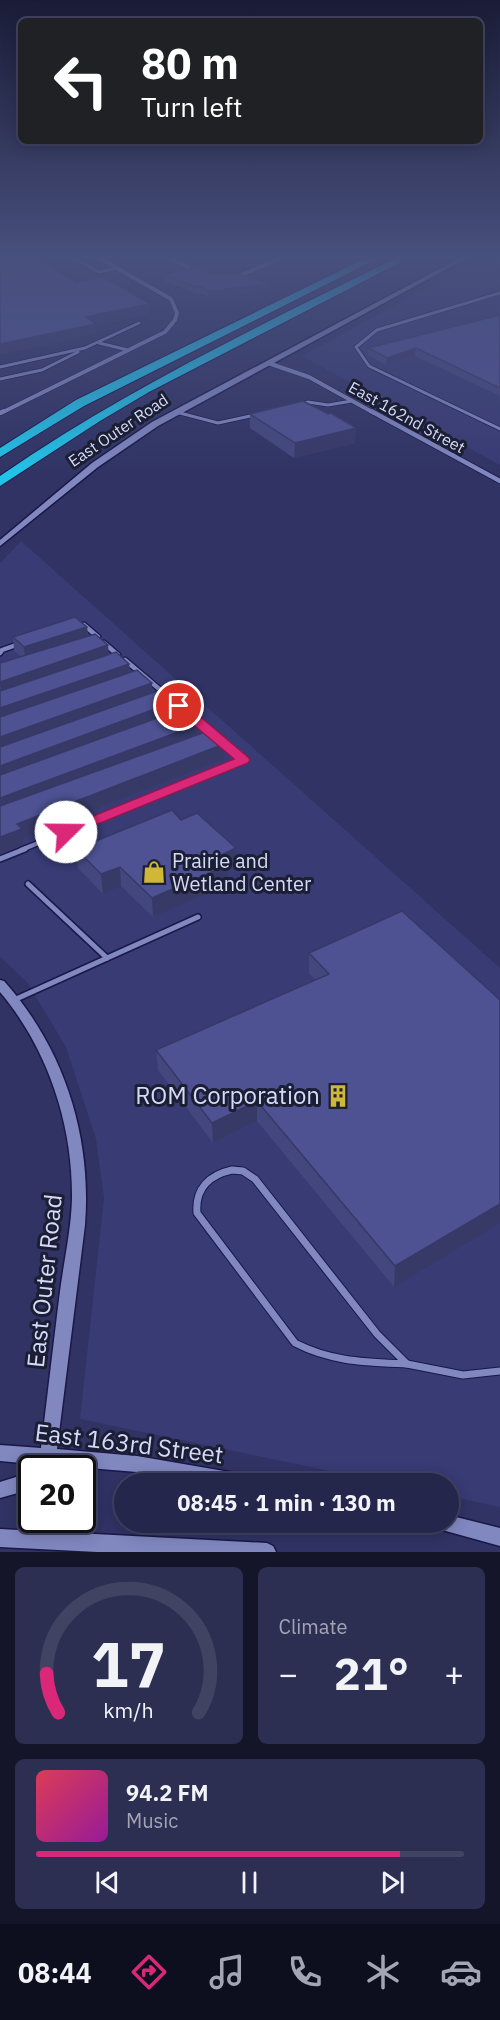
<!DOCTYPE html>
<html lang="en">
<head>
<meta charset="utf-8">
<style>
  body { margin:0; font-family:"IBM Plex Sans",sans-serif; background:#2c2e52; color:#f1f3f6; height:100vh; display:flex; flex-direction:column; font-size:22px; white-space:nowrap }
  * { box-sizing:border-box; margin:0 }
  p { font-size:20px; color:#a3a5b5 }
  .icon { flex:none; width:33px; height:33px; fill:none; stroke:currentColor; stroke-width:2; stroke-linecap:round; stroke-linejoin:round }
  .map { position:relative; height:1552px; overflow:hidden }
  .sheet { display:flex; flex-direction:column; gap:15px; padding:15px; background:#141529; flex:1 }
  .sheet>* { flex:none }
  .top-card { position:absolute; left:18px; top:18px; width:465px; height:126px; border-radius:9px; box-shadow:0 3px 15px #0003,0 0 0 2px #414363; background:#202124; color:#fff; overflow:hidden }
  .speed { position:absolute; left:18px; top:1455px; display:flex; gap:12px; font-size:30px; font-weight:700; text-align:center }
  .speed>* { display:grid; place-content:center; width:78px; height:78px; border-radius:50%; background:#24264b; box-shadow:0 3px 15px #0003,0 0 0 2px #414363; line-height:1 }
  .speed .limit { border:3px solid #111; border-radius:9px; background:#fff; color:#111 }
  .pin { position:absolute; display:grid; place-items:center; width:51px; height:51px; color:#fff; margin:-26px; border:3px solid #fff; border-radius:50%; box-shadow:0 2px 6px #0007 }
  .me { position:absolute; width:66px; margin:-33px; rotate:68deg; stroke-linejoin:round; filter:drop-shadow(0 0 4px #0008) }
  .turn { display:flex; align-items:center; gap:21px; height:126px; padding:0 24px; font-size:27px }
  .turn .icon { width:78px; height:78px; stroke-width:2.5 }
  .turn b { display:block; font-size:42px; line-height:51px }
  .big { font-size:45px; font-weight:700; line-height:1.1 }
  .sheet .card { flex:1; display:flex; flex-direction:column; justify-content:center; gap:9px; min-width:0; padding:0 21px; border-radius:9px; background:#2c2e52 }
  .sheet .dial { align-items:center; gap:0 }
  .dial svg { height:156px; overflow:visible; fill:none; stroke:#414363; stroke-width:7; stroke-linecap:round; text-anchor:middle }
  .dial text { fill:#f1f3f6; stroke:none }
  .song { display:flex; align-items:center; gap:18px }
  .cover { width:72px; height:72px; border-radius:9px; background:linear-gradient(135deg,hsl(350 70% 55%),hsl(300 70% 35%)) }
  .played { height:6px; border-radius:3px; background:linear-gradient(90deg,#db2777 85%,#414363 85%) }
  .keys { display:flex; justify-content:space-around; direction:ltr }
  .heat { display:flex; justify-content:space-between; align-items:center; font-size:33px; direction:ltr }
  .sheet .tiles { flex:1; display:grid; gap:15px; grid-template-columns:1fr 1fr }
  .card:last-child { grid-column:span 2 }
  .trip { position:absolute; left:114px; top:1473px; width:345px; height:60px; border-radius:30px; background:#24264b; box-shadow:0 3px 15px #0003,0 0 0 2px #414363; font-weight:700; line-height:60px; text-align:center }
  .dock { display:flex; height:96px; justify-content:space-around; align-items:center; background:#0e0f1e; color:#a3a5b5 }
  .dock .icon { width:42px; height:42px }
  .dock .current { color:#db2777 }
  .dock b { font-size:27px; color:#f1f3f6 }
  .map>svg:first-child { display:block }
  .built { fill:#383b74 }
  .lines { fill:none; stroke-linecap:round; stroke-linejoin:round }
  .service-far3-casing { stroke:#191847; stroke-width:4.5 }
  .service-far2-casing { stroke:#191847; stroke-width:7 }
  .service-far1-casing { stroke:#191847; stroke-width:8 }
  .service-casing { stroke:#191847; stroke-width:9 }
  .minor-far1-casing { stroke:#191847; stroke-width:5 }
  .minor-casing { stroke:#191847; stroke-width:6 }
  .tertiary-casing { stroke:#191847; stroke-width:3 }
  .motorway-casing { stroke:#191847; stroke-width:2 }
  .service-far3 { stroke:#8188c0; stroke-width:3 }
  .service-far2 { stroke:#8188c0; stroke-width:4.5 }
  .service-far1 { stroke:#8188c0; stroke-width:5 }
  .service { stroke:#8188c0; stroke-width:7 }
  .minor-far1 { stroke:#8188c0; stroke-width:4 }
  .minor { stroke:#8188c0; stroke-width:4.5 }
  .tertiary { fill:#8188c0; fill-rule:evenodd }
  .motorway { fill:#21c4e9; fill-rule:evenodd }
  .wall { fill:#43477e }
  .shaded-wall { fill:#373967 }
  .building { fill:#4e5293; stroke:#373967; stroke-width:1.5 }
  .route { fill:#db2777; stroke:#8e194d; stroke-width:1.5 }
  .labels { text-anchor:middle; stroke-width:6; stroke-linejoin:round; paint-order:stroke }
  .far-street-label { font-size:16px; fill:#d5daf9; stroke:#1c1e34 }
  .poi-label { font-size:20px; fill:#d5daf9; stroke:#1c1e34; text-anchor:start }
  .near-poi-label { font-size:24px; fill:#d5daf9; stroke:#1c1e34; text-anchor:end }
  .near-street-label { font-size:24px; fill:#d5daf9; stroke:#1c1e34 }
</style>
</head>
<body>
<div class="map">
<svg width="500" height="1552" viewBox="0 0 500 1552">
  <rect width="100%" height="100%" fill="#303364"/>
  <g class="built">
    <polygon points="480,259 500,259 500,465 302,356"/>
    <polygon points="21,541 500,968 500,1507 449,1496 448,1484 388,1483 80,1419 104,1198 96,1139 66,1047 27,982 0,957 0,563"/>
  </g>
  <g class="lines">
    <g class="service-far3-casing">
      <g id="service-far3">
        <polyline points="75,259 99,272 118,268"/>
        <polyline points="500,293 377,330 356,347 369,366 500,429"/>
        <polyline points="99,343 128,350"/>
        <polyline points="0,367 85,348 139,323"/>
        <polyline points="0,379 42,370 78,352"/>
        <polyline points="301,404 308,402 328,405 352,401"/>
        <polyline points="176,412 218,423 255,415"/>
      </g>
    </g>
    <g class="service-far2-casing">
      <g id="service-far2">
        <polyline points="84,625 98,637"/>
        <polyline points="104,643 118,655"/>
        <polyline points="0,653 2,650 19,644"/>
        <polyline points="21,850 243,760 125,660"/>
      </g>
    </g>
    <g class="service-far1-casing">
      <g id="service-far1">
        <polyline points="0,859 25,849"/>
        <polyline points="28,884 107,958"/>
        <polyline points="14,1000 198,917"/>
      </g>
    </g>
    <g class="service-casing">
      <g id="service">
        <path d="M232,1170L243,1171L255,1179L377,1334L407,1364C366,1362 332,1362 295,1343L197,1213C195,1189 209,1175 232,1170Z"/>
        <polyline points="407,1364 463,1375 500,1371"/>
      </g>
    </g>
    <g class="minor-far1-casing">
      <g id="minor-far1">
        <polyline points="172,259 195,271"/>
        <polyline points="234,278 279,259"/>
        <polyline points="268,363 309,377 374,413"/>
        <polyline points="1,413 165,332 175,320 177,313 171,299 101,259"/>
      </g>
    </g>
    <g class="minor-casing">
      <g id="minor">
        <polyline points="371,411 500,481"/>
        <polyline points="0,413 4,411"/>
      </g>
    </g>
    <g class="tertiary-casing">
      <g id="tertiary">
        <polygon points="458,259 465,259 158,426 98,467 0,546 0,540 92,463 152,422"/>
        <path d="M0,980L4,981C64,1048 92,1136 85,1225L57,1449L137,1456L253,1476L259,1478L261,1484H202L137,1472L52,1465L50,1468H32L33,1464L0,1461V1445L41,1448C47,1398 53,1348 59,1299C63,1265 71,1232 72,1199C73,1125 48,1049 0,992Z"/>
        <polygon points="32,1472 32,1489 0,1498 0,1482"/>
        <polygon points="448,1515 500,1528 500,1546 435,1528 432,1522 448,1522"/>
        <polygon points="0,1529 267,1543 273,1546 276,1552 97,1552 0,1547"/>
      </g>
    </g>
    <g class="motorway-casing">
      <g id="motorway">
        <polygon points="364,259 377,259 84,406 0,457 0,448 76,400"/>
        <path d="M394,259H407L149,392L100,421L0,486V476C124,390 259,326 394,259Z"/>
      </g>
    </g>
    <use href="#service-far3" class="service-far3"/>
    <use href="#service-far2" class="service-far2"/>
    <use href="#service-far1" class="service-far1"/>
    <use href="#service" class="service"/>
    <use href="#minor-far1" class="minor-far1"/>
    <use href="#minor" class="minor"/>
    <use href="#tertiary" class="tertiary"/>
    <use href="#motorway" class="motorway"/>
  </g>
  <g class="wall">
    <polygon points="213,274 270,284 270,291 208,298 204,294 195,293 164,281 164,275"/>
    <polygon points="500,315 500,396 415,356 386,365 368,355 368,348"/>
    <polygon points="250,414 355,443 294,458 250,428"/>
    <polygon points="87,627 88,636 108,645 108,655 129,664 130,673 175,712 200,724 200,733 224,759 23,838 23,844 0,853 0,663 20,656 14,651 13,637"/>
    <polygon points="181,820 236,848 236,868 228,871 229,884 153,917 121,886 103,894 78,868 76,849"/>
    <polygon points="309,953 500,1000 394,1287 257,1121 213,1143 158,1070 156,1050 315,980 309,973"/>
  </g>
  <g class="shaded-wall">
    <polygon points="270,284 270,291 208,298 208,291"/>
    <polygon points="150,304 150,314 96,326 97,334 0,355 0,344 86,317"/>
    <polygon points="416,348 415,356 386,365 387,358"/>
    <polygon points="356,428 355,443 294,458 295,443"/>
    <polygon points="87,627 88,641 25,661 24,647"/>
    <polygon points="108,645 109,659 1,696 0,682"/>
    <polygon points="129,664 130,677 0,722 0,708"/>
    <polygon points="152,683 152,697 0,752 0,737"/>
    <polygon points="174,702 175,716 0,781 0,766"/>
    <polygon points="200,724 200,738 0,813 0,798"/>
    <polygon points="224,744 224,759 23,838 23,844 0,853 0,837 17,824"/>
    <polygon points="236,848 236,868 228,871 229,884 153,917 152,898 219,856"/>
    <polygon points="120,867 121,886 103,894 101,874"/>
    <polygon points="257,1101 257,1121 213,1143 212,1123"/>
    <polygon points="500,1204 500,1223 394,1287 395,1266"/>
  </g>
  <g class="building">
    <polygon points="0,259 37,259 76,282 103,277 150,304 86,317 96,324 0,344"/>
    <polygon points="191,268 213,274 235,273 270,284 208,291 203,287 194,286 164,275"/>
    <polygon points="500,315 500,388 416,348 387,358 368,348"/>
    <polygon points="303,401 328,414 331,413 356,428 295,443 250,414"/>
    <polygon points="75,617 87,627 24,647 13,637"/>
    <polygon points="95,634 108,645 0,682 0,663"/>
    <polygon points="116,652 129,664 0,708 0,691"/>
    <polygon points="137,670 152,683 0,737 0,717"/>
    <polygon points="160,690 174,702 0,766 0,747"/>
    <polygon points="182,709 200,724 0,798 0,775"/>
    <polygon points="208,731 224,744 17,824 22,829 0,837 0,806"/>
    <polygon points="172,810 181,820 197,813 236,848 219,856 228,865 152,898 120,867 101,874 76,849"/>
    <polygon points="402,911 500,1000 500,1204 395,1266 257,1101 212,1123 156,1050 329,974 309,953"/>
  </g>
  <linearGradient id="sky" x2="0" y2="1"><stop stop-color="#1a1c37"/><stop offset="0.54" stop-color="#48507d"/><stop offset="1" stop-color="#48507d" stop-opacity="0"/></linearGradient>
  <rect width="500" height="476" fill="url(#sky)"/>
  <polygon class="route" points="179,702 184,703 248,757 250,760 248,763 71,835 61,835 59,832 61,829 234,759 175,709 173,706 175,703"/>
  <defs>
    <g id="shop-bare" transform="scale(1.8)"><path d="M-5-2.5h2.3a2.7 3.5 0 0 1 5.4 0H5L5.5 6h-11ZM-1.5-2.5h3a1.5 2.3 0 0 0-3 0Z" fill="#cfb837" stroke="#1c1e34" stroke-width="2.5" paint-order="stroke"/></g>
    <g id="building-bare" transform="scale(1.8)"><path d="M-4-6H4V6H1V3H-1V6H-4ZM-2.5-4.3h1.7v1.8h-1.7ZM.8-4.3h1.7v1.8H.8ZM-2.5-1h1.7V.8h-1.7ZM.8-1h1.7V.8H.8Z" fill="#cfb837" stroke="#1c1e34" stroke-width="2.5" paint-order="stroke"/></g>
  </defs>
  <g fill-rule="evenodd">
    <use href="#shop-bare" x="154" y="872"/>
    <use href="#building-bare" x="338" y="1096"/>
  </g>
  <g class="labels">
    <g class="far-street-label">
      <text transform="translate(407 417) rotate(29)" y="6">East 162nd Street</text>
      <text transform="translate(118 430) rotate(-34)" y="6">East Outer Road</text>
    </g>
    <g class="poi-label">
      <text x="172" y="868">Prairie and<tspan x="172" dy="23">Wetland Center</tspan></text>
    </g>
    <g class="near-poi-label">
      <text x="320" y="1104">ROM Corporation</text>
    </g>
    <g class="near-street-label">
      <text transform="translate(45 1281) rotate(-84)" y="8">East Outer Road</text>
      <text transform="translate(129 1444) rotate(7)" y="8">East 163rd Street</text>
    </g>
  </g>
</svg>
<div class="speed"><div class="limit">20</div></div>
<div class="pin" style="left:179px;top:706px;background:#d93025"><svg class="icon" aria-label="arrive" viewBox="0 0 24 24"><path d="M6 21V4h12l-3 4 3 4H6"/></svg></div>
<svg class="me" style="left:66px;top:832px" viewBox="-20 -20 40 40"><circle r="19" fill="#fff"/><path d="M0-13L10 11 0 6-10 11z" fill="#db2777"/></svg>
<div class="trip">08:45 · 1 min · 130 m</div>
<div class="top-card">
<div class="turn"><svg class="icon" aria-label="left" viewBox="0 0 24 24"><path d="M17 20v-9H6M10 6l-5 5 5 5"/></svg><div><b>80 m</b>Turn left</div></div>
</div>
</div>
<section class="sheet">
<div class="tiles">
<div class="card dial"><svg viewBox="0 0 100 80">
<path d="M14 69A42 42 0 1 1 86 69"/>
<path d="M14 69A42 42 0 0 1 8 49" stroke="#db2777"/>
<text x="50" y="56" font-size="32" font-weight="700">17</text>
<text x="50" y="72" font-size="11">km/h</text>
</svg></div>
<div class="card"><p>Climate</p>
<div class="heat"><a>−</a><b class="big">21°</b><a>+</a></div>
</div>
<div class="card">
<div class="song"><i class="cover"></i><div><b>94.2 FM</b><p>Music</p></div></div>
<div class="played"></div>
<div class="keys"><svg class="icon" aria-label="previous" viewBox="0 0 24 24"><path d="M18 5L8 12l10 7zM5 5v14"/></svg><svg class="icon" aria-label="pause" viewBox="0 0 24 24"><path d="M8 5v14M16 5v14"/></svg><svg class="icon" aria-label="next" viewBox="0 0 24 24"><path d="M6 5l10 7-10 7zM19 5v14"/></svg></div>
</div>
</div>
</section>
<nav class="dock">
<b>08:44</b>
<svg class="icon current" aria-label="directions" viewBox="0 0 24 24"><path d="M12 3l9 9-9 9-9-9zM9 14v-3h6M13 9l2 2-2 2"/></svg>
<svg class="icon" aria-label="music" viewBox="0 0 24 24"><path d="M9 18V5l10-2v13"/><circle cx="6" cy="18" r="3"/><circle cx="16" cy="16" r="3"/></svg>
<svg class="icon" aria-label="phone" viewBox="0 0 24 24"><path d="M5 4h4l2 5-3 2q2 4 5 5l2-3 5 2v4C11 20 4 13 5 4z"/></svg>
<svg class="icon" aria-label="climate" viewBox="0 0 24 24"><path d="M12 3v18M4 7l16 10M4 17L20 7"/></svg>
<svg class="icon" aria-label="car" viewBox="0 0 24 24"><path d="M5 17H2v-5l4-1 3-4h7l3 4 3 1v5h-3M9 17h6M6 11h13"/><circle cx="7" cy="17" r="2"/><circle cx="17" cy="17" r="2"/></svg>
</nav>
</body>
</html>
